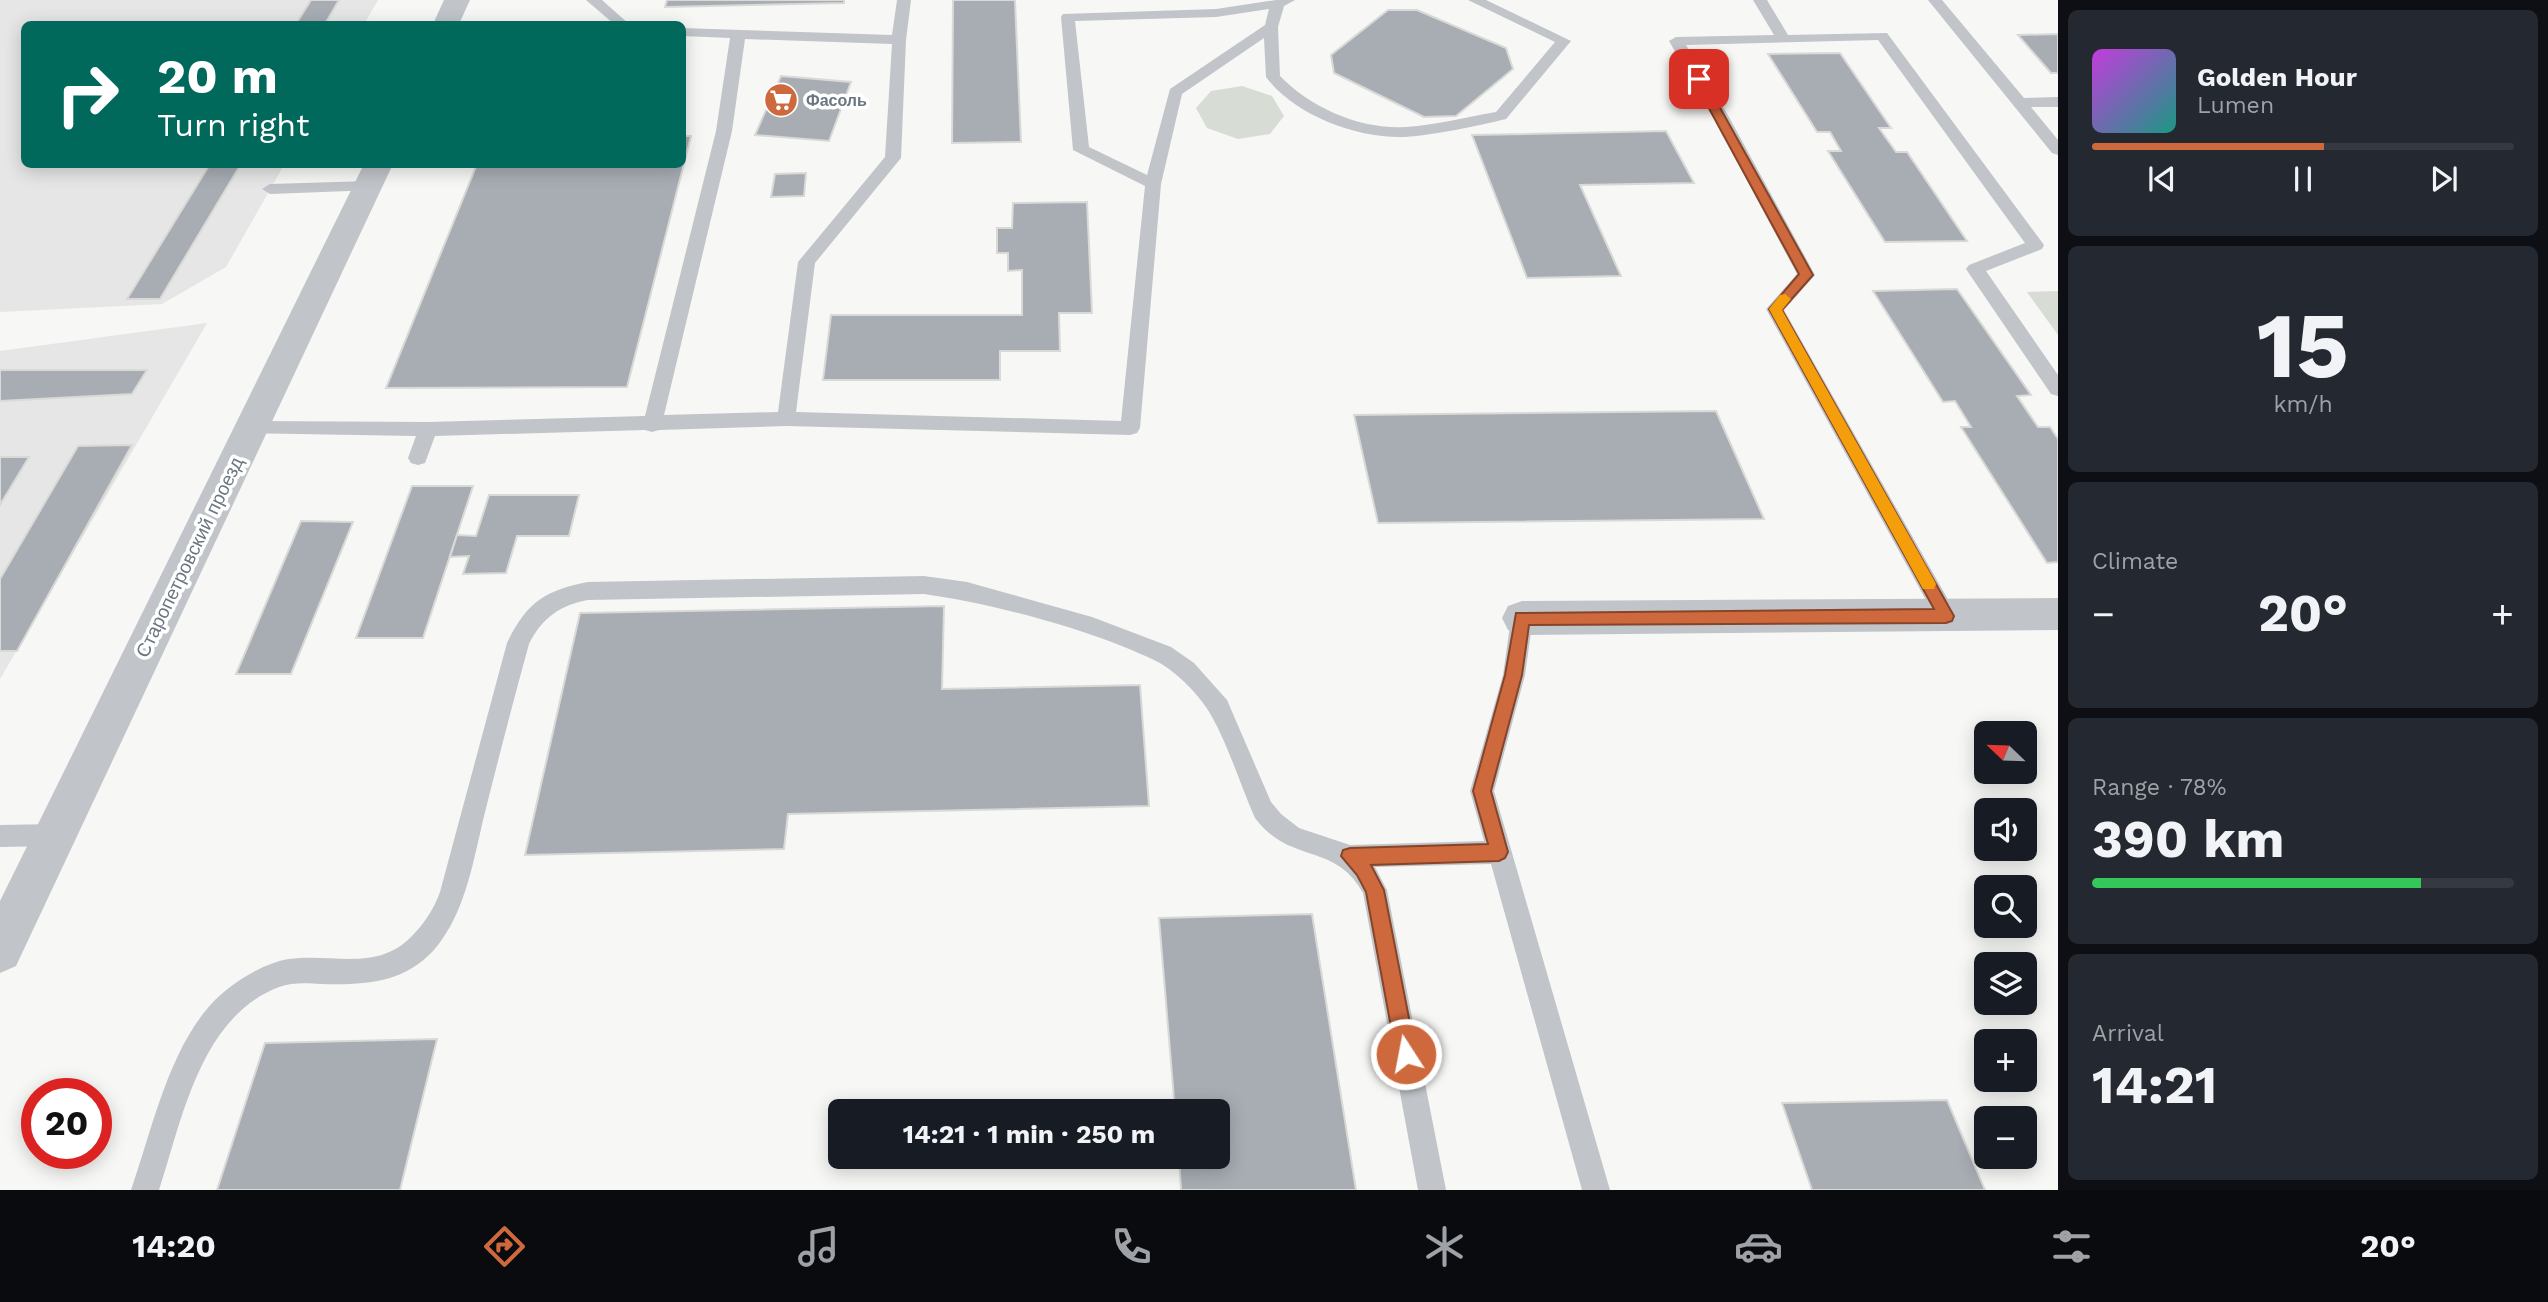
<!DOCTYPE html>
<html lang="en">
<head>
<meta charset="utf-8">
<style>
  body { margin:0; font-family:"Work Sans",sans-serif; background:#242831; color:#f1f3f6; height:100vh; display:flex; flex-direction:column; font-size:26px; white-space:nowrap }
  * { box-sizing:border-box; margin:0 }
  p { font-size:23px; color:#9ea1a6 }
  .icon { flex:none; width:38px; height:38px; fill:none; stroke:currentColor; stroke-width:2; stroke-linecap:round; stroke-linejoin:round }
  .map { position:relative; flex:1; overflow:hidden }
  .sheet { display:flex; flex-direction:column; gap:10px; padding:10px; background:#0d0f14; width:490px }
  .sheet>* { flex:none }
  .hud { position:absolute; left:21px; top:21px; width:665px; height:147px; border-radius:10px; box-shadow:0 4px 18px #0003; background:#00695c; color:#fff; overflow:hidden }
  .needle { width:46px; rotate:293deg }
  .fabs { position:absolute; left:1974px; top:721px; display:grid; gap:14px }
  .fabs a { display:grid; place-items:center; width:63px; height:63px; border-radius:10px; background:#171b24; box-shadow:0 4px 18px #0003; font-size:35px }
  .speed { position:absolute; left:21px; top:1078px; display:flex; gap:14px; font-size:35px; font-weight:700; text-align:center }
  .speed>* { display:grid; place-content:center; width:91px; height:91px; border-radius:50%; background:#171b24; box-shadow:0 4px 18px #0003; line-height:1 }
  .speed .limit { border:10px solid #d22; background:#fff; color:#111 }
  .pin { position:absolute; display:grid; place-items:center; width:60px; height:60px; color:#fff; margin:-30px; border-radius:14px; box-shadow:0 4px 10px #0006 }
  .me { position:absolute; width:77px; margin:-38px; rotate:349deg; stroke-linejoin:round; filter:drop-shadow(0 0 5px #0008) }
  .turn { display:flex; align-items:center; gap:24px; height:147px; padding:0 21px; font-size:32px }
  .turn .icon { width:91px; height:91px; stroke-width:2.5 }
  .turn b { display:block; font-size:49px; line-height:60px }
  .big { font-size:52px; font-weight:700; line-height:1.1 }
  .sheet .widget { flex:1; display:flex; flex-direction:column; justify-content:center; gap:10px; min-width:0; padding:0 24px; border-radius:10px; background:#242831 }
  .sheet .dial { align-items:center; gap:0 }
  .dial b { font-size:91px; line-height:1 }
  .song { display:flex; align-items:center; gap:21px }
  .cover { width:84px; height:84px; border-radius:10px; background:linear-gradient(135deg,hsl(290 70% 55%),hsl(170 70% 35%)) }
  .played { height:7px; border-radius:4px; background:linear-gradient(90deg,#ce693e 55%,#363941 55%) }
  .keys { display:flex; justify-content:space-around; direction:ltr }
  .heat { display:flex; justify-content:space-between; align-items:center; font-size:38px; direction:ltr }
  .charge { height:10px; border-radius:5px; background:linear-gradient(90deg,#34c759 78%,#363941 0) }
  .trip { position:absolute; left:828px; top:1099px; width:402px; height:70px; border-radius:10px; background:#171b24; box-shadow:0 4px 18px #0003; font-weight:700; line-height:70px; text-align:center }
  .dock { display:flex; height:112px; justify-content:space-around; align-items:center; background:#090b0e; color:#9ea1a6 }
  .dock .icon { width:49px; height:49px }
  .dock .selected { color:#ce693e }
  .dock b { font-size:32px; color:#f1f3f6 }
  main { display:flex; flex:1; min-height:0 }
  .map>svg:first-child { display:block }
  .built { fill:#e5e6e5 }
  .green { fill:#d7dcd5 }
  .building { fill:#a7adb3; stroke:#d9d9d7; stroke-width:2 }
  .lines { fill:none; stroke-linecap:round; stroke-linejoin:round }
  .service { fill:#c1c4c8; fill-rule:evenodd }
  .minor { fill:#c1c4c8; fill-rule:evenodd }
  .tertiary { fill:#c1c4c8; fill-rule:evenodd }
  .route { fill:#ce693e; stroke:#864428; stroke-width:2 }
  .slow { fill:#f59e0b }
  .labels { text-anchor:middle; stroke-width:7; stroke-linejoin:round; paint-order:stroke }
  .far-poi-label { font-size:16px; font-weight:bold; fill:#6a7682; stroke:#fff; text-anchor:start }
  .street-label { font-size:19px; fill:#6a7682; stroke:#fff }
</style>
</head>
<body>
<main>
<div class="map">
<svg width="2058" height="1190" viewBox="0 0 2058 1190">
  <rect width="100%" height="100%" fill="#f7f7f5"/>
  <g class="built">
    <polygon points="0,0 378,0 364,24 24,24 24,164 284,165 226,267 162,304 0,312"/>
    <polygon points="207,323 0,679 0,351"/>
  </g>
  <g class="green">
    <polygon points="1242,86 1272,96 1284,116 1270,134 1238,139 1207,128 1196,108 1211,91"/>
    <polygon points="2058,291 2058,335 2027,292"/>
  </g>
  <g class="building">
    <polygon points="311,0 339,0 325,24 296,24"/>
    <polygon points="667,0 844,0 844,3 665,7"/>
    <polygon points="953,0 1015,0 1021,142 952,143"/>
    <polygon points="1388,10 1417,10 1506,48 1513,69 1456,116 1424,117 1334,73 1331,55"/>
    <polygon points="2058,34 2058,73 2051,73 2018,35"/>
    <polygon points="1840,53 1891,128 1879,128 1896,152 1907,152 1967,241 1885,242 1828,151 1841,151 1830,132 1817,132 1768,54"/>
    <polygon points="781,76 851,82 829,141 755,135"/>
    <polygon points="1666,131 1694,183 1580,185 1621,276 1527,278 1472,135"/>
    <polygon points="682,136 691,136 627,387 386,388 477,164 682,164"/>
    <polygon points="210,164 241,164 160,299 127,299"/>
    <polygon points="806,173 804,196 771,197 775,174"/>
    <polygon points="1087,202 1092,313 1059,313 1060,351 1000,351 1000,380 823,380 831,315 1022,315 1022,270 1008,271 1008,253 997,253 997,228 1012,228 1013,203"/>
    <polygon points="1957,289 2031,395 2017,396 2038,427 2050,427 2058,439 2058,562 2047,563 1961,427 1971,427 1955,401 1943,402 1873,291"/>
    <polygon points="0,370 147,370 132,394 0,401"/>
    <polygon points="1716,411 1764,519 1378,523 1354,415"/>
    <polygon points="132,445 17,651 0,651 0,579 78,446"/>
    <polygon points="0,457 29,457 0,505"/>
    <polygon points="412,486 473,486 423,638 356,638"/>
    <polygon points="489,495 579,495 569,536 517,536 506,573 463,574 469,556 450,557 457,535 476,536"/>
    <polygon points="301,521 353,522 291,674 236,674"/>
    <polygon points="944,606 942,689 1140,685 1149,806 788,814 784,849 525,855 580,613"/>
    <polygon points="1312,914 1356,1190 1181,1190 1179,1157 1218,1157 1218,1111 1175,1111 1159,918"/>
    <polygon points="437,1039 400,1190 217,1190 265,1043"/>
    <polygon points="1947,1100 1985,1190 1812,1190 1782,1103"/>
  </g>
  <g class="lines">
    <g class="service">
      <polygon points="586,0 602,0 629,24 614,24"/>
      <path d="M897,0H911L906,40L901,158L815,263L796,412L1121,421L1145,186L1073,150L1061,17L1063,14L1216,9L1276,0H1295L1284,6L1278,27L1280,76C1311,108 1361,130 1406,127C1436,125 1466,117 1496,112L1555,42L1468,0H1486L1571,41L1506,119C1478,126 1434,135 1405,137C1357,139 1294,115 1266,77L1264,38L1182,94L1161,184L1140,428L1137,433L1130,435L786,426L659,430L652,432L645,430L435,436L425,463L418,465L411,463L408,458L416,436L245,433L242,428L245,423L252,421L428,422L645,416L716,131L730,38L682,36V28L892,35ZM1269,9L1265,25L1170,89L1147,175L1089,147L1075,21L1216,17ZM745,39L892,44L885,157L798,262L778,412L664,415L732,131Z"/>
      <polygon points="1753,0 1767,0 1788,35 1887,33 2044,245 2042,249 1986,271 2058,375 2058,396 2051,394 1966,269 1969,265 2025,243 1878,40 1686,45 1729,117 1815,275 1784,310 1954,610 1957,616 1954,622 1946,625 1938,622 1766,309 1797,274 1713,117 1669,41 1676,37 1774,35"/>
      <polygon points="1928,0 1942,0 2024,98 2058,97 2058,107 2031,107 2058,140 2058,155 2052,153"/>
      <polygon points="369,181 375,182 377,186 375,190 270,194 262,189 270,184"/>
      <path d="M924,576L967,582L1092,617L1171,647L1194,663L1227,700L1271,802L1281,814L1299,828L1350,845L1484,841L1470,791L1503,675L1511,618L1514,612L1522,609L1530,612L1533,618L1525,675L1494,791L1610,1190H1582L1491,864L1375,867L1387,890L1446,1190H1418L1363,893C1335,842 1290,865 1255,818C1240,784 1229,747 1211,715C1199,694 1175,670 1154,660C1090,629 994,604 924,594L588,600C560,605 542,618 529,644C514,698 500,753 486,808C474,855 467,913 433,951C402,984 363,985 321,984C308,983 292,982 279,987C200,1017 182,1120 159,1190H131C152,1130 169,1047 215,1000C234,982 263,963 289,959C333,953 376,972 411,937C424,924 434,909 440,892L507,643C526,603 545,590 588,582Z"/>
      <polygon points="55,824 63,827 67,835 63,843 55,846 0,847 0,825"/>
    </g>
    <polygon class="minor" points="2058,598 2058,630 1522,635 1508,630 1502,618 1508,606 1522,601"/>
    <g class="tertiary">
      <polygon points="444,0 470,0 459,24 433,24"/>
      <polygon points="364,164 393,164 16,966 0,973 0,901"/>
    </g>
  </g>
  <polygon class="route" points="1695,77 1704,79 1813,275 1782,310 1954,616 1952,621 1946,623 1529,625 1522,675 1491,791 1508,852 1505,858 1499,861 1371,865 1384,890 1416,1054 1413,1061 1406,1064 1399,1061 1396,1054 1366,892 1357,875 1341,856 1343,850 1350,848 1488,844 1473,791 1505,675 1516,613 1934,609 1769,309 1799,274 1693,79"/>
  <polygon class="slow" points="1785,294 1791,299 1782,310 1934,580 1936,584 1934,589 1923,589 1769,309 1780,295"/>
  <defs>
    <g id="supermarket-disc" transform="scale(1.75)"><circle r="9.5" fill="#ce693e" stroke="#fff"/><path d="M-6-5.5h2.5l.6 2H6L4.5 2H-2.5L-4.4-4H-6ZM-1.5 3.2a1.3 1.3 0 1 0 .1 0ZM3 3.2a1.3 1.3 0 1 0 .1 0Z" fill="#fff"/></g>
  </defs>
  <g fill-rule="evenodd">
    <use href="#supermarket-disc" x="781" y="100"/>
  </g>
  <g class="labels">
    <g class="far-poi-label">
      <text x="806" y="106">Фасоль</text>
    </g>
    <g class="street-label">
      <text transform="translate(189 557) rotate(-64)" y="7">Старопетровский проезд</text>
    </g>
  </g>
</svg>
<div class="fabs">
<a><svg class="needle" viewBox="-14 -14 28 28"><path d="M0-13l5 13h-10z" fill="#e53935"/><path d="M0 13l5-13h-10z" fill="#9ea1a6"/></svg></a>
<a><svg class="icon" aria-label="sound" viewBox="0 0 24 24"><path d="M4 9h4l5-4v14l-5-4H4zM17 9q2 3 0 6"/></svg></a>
<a><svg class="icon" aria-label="search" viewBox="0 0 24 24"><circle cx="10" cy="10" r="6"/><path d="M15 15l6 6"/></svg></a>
<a><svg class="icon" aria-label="layers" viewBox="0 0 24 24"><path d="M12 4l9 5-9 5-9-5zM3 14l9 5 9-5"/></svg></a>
<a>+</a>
<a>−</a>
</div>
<div class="speed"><div class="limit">20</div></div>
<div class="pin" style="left:1699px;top:79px;background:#d93025"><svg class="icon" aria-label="arrive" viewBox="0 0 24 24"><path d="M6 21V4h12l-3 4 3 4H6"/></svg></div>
<svg class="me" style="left:1406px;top:1054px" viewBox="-20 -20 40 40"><circle r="17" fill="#ce693e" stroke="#fff" stroke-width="3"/><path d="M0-11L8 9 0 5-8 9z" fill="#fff"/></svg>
<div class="trip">14:21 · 1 min · 250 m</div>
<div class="hud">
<div class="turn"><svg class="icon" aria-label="right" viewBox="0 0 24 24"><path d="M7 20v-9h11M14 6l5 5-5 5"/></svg><div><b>20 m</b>Turn right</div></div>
</div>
</div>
<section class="sheet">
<div class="widget">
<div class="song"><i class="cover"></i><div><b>Golden Hour</b><p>Lumen</p></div></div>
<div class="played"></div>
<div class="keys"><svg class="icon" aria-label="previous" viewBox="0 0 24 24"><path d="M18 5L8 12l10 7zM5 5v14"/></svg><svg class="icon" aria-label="pause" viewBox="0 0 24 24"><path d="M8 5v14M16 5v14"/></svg><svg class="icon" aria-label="next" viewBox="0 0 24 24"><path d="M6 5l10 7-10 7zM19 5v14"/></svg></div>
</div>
<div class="widget dial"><b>15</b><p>km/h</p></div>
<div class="widget"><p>Climate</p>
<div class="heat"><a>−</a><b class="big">20°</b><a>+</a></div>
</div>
<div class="widget"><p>Range · 78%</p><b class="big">390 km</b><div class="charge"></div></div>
<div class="widget"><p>Arrival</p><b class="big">14:21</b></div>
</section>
</main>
<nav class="dock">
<b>14:20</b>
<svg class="icon selected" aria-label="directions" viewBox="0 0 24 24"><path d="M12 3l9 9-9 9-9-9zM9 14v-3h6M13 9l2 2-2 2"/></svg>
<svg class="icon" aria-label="music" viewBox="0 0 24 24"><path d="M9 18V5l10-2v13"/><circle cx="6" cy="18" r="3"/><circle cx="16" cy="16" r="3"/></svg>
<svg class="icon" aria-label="phone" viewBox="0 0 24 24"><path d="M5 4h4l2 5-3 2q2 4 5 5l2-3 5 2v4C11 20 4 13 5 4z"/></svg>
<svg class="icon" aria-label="climate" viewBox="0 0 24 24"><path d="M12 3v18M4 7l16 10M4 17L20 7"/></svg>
<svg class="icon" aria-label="car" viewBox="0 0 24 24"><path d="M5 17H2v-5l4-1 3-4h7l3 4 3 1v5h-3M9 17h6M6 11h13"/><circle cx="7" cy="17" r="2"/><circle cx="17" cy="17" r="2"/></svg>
<svg class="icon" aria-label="filters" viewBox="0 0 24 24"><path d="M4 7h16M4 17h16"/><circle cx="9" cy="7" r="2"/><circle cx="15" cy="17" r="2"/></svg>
<b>20°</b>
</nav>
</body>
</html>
